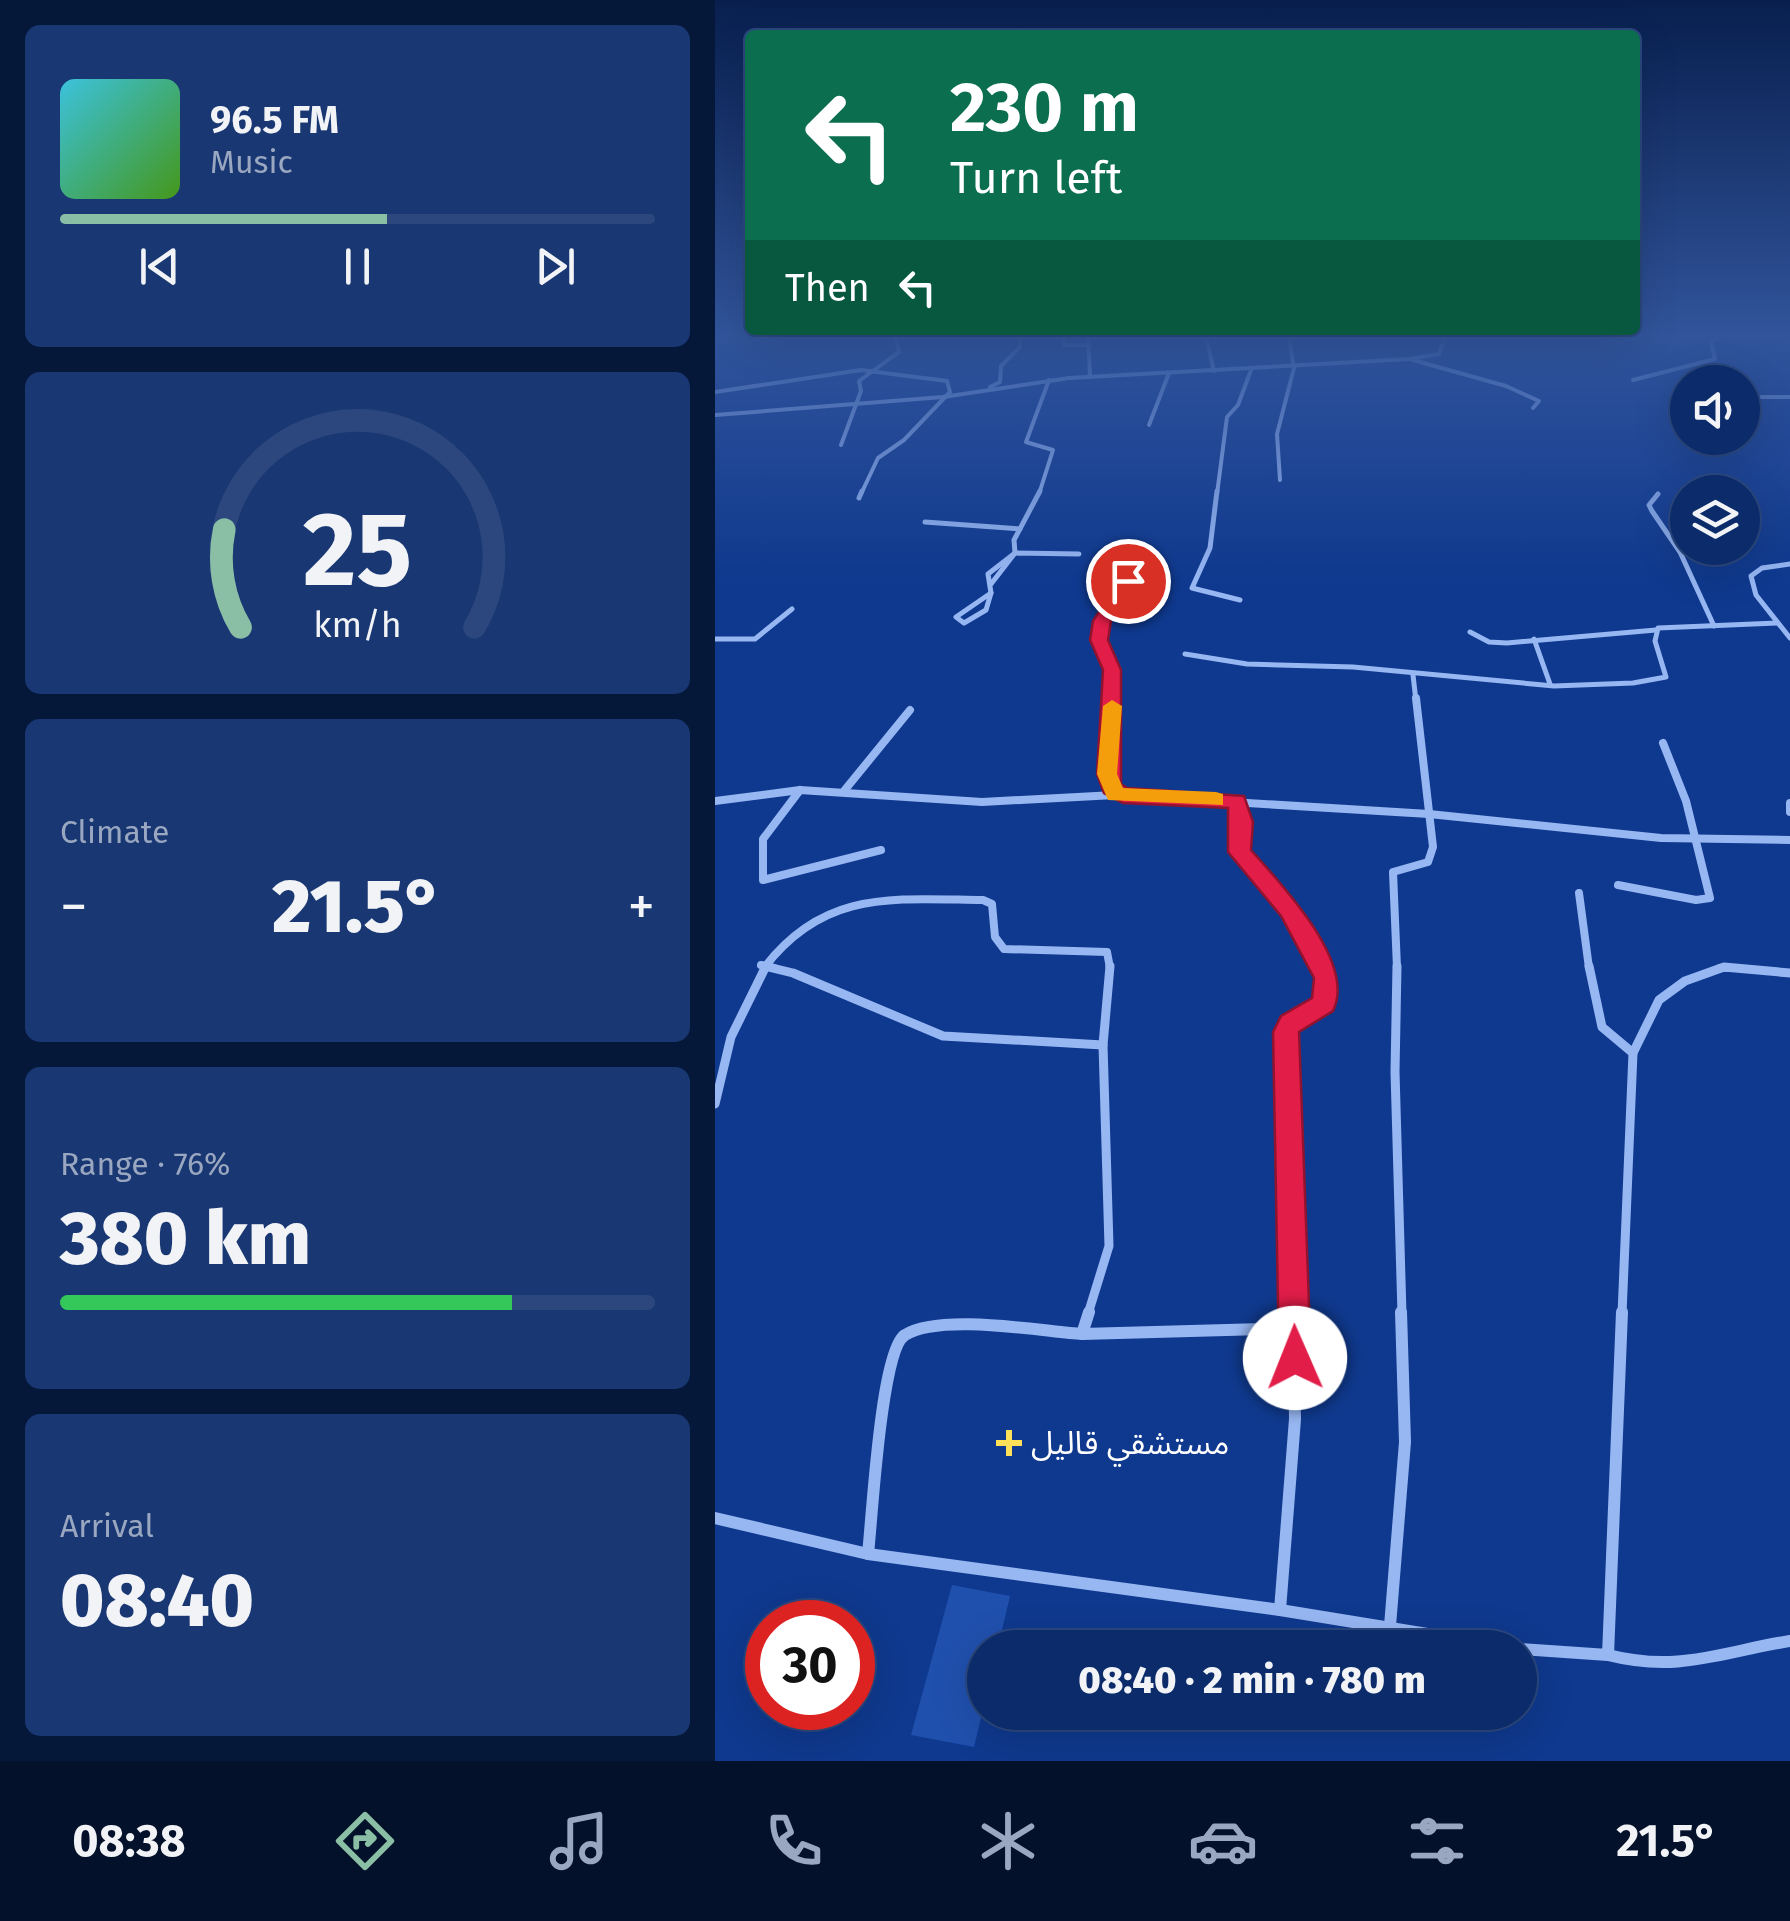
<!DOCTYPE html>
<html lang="en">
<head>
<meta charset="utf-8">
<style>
  body { margin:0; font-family:"Fira Sans","Noto Sans Arabic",sans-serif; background:#193772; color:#f1f3f6; height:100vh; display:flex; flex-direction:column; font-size:38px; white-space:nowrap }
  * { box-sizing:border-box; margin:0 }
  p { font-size:32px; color:#9aa7c1 }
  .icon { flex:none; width:55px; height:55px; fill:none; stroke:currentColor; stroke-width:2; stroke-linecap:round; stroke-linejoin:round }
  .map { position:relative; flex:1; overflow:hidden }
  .drawer { display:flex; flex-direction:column; gap:25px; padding:25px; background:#06183a; width:715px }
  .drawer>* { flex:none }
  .top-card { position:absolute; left:30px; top:30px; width:895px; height:305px; border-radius:10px; box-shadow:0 10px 40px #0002,0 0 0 2px #2b477e; background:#0b6e4f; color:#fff; overflow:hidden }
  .buttons { position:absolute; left:955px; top:365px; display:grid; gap:20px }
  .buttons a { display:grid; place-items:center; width:90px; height:90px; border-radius:50%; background:#0b2b6a; box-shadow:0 10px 40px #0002,0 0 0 2px #2b477e; font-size:50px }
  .speed { position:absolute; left:30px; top:1600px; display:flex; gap:20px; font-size:50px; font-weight:700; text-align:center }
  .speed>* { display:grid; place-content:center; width:130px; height:130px; border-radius:50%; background:#0b2b6a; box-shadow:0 10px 40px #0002,0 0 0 2px #2b477e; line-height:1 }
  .speed .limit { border:15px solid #d22; background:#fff; color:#111 }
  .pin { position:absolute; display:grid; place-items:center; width:85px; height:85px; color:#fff; margin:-42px; border:5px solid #fff; border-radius:50%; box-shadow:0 2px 10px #0007 }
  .me { position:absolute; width:110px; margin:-55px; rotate:359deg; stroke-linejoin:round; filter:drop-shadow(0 0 8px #0008) }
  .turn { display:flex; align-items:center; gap:35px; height:210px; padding:0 40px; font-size:45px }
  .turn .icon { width:130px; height:130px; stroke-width:2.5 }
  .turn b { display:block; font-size:70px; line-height:85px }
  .then { display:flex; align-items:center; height:95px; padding:0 40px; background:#0003; gap:20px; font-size:38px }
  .big { font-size:75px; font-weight:800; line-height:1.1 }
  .drawer .widget { flex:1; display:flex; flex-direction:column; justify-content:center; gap:15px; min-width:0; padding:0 35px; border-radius:15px; background:#193772 }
  .drawer .dial { align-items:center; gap:0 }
  .dial svg { height:260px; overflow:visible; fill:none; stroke:#2b477e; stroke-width:7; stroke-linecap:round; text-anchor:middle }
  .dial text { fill:#f1f3f6; stroke:none }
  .song { display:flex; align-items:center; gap:30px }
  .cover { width:120px; height:120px; border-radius:15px; background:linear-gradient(135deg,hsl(190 70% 55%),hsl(100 70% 35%)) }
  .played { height:10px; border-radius:5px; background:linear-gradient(90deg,#8abfa5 55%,#2b477e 55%) }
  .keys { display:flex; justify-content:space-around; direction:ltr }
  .heat { display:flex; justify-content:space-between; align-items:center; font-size:55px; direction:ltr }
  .charge { height:15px; border-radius:8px; background:linear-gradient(90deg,#34c759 76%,#2b477e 0) }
  .trip { position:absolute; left:252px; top:1630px; width:570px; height:100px; border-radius:50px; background:#0b2b6a; box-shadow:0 10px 40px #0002,0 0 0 2px #2b477e; font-weight:800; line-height:100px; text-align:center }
  .menu { display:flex; height:160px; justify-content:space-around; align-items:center; background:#04112a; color:#9aa7c1 }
  .menu .icon { width:70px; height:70px }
  .menu .selected { color:#8abfa5 }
  .menu b { font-size:45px; color:#f1f3f6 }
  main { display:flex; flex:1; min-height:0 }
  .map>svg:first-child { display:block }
  .green { fill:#2050ae }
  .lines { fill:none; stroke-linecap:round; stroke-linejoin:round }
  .minor-far4 { stroke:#97b7f3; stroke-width:4 }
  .minor-far3 { stroke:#97b7f3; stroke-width:5 }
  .minor-far2 { stroke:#97b7f3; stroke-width:8 }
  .minor-far1 { stroke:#97b7f3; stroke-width:9 }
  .minor { stroke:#97b7f3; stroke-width:12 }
  .route { fill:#e11d48; stroke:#92132f; stroke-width:2.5 }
  .slow { fill:#f59e0b }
  .poi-dot { fill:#ffe159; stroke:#0f398e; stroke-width:4 }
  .labels { text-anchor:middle; stroke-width:10; stroke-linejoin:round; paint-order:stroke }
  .near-poi-label { font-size:32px; fill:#fff; stroke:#0f398e; text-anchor:start }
</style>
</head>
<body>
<main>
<section class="drawer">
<div class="widget">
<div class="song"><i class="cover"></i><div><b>96.5 FM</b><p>Music</p></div></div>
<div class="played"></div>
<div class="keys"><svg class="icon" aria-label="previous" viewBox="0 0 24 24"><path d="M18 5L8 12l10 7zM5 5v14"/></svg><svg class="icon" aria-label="pause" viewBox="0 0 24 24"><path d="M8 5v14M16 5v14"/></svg><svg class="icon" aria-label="next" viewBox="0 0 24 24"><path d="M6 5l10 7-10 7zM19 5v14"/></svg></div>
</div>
<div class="widget dial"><svg viewBox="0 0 100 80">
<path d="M14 69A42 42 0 1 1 86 69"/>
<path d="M14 69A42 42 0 0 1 9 39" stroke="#8abfa5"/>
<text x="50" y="56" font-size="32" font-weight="700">25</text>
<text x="50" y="72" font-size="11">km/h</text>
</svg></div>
<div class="widget"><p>Climate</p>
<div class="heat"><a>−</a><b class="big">21.5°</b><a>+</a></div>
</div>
<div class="widget"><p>Range · 76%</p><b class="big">380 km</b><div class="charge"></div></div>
<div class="widget"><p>Arrival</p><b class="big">08:40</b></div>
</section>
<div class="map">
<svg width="1075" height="1761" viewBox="0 0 1075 1761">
  <rect width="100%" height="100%" fill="#0f398e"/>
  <polygon class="green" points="237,1585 295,1596 283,1647 270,1648 270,1701 259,1747 196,1735"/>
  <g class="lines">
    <g class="minor-far4">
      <polyline points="351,333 349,345 375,345"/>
      <polyline points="373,333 375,376"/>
      <polyline points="490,333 499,371"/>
      <polyline points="698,360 791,386 824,401 818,408"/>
      <polyline points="918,380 1000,359 996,342 1008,333"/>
      <polyline points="275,387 285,382 286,366 305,347 305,333"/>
      <polyline points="1028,387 1043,397 1075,397"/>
      <polyline points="0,392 146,370 232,381 235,392 189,440 163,458 146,494"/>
      <polyline points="0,415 228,397 354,378 694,359 724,354 732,333"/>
      <polyline points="434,425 454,373"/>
      <polyline points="126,445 146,391 144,381 184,352 180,333"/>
      <polyline points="565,480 562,434 579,368 573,333"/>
      <polyline points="324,494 338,450 311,442 334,380"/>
      <polyline points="502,494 512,417 523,405 536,370"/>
    </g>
    <g class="minor-far3">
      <polyline points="502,491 495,548 477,588 525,600"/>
      <polyline points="943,494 934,505 937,511 965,552 999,626"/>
      <polyline points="144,498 147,491"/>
      <polyline points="210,522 305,529"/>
      <polyline points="1075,564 1047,568 1036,576 1041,595 1075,638"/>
      <polyline points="276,584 300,553 364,554"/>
      <polygon points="276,593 271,610 249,623 241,617"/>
      <polyline points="276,593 273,574 300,553 299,540 325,491"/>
      <polyline points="755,632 774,642 792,643 941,630"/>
      <polyline points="0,639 40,639 77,609"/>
      <polyline points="819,639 835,684"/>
      <polyline points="470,654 532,664 638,667 839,686 918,683 951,677 940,641 943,628 1062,623"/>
      <polyline points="698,675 701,701"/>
      <polyline points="396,701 397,670 384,640 387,621 413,581"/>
    </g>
    <g class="minor-far2">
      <polyline points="396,698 392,774 400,795"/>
      <polyline points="85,790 48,839 48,880 166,850"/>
      <polyline points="129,791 195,710"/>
      <polyline points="0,801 85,790 267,802 400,795 714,814 946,838 1075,840"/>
      <polyline points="522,801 527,822 525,853 582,922 605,968"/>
      <polyline points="1075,803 1075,812"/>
      <polyline points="903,885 981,900 995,898 971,801 948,743"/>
      <polyline points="864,893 874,968"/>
      <polyline points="46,965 59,968"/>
      <path d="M49,968C109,889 179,899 268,900L277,904L280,937L289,949L392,952L395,968"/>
      <polyline points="682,968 678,872 713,862 718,847 701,698"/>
      <polyline points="1005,968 1023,968"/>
    </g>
    <g class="minor-far1">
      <polyline points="49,966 78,973 228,1036 388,1045"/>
      <polyline points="682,966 680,1072 687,1314"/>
      <polyline points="874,966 887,1027 918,1053"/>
      <polyline points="0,1104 16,1037 51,966"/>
      <polyline points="373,1314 394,1246 388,1045 395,966"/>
      <polyline points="578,1314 571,1032 575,1023 609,1004 604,966"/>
      <polyline points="907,1314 918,1053 944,1000 970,981 1009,967 1075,973"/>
    </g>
    <g class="minor">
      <polyline points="367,1334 580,1328"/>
      <polyline points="0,1518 153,1554 565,1610 798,1648"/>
      <path d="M153,1554C157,1519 166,1349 190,1335C225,1313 325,1331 367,1334L374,1312"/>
      <polyline points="565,1610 580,1419 578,1312"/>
      <polyline points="675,1626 690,1442 686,1312"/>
      <polyline points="805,1649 893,1655 907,1312"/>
      <path d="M893,1655C964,1673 1006,1652 1075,1641"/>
    </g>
  </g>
  <linearGradient id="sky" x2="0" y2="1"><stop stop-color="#081f4e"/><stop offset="0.58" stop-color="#31549b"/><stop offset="1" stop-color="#31549b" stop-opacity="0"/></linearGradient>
  <rect width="1075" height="579" fill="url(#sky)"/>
  <path class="route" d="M407,577L421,581L396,621L393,640L406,670V784L412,788L529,796L538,822L536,850C567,885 642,963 618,1011L584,1032L596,1358L592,1370L580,1375L568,1370L564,1358L558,1032L566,1016L597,998L599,978L566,916L513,852V808L408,803L389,793L382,774L388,670L375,640L378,621Z"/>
  <polygon class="slow" points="397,700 407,706 402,774 408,788 501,792 508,794 508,805 393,800 382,774 388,706"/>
  <path class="poi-dot" d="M289 1428h10v10h10v10h-10v10h-10v-10h-10v-10h10z"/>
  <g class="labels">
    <g class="near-poi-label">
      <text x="316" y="1454">مستشقي قاليل</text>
    </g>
  </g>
</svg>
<div class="buttons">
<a><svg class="icon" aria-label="sound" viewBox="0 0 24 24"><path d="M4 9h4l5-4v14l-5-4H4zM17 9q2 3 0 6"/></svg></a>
<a><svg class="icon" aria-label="layers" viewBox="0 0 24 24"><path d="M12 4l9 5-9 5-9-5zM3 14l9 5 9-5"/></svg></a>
</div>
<div class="speed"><div class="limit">30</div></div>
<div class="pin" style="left:413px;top:581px;background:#d93025"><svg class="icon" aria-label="arrive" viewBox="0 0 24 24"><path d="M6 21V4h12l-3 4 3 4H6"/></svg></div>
<svg class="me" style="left:580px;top:1358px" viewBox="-20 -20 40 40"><circle r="19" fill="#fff"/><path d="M0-13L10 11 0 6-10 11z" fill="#e11d48"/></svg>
<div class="trip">08:40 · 2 min · 780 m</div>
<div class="top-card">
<div class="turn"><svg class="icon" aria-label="left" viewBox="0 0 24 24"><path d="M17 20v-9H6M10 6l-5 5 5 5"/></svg><div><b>230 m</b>Turn left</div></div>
<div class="then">Then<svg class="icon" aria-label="left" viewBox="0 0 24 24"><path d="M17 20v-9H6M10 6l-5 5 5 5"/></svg></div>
</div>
</div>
</main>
<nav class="menu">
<b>08:38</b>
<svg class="icon selected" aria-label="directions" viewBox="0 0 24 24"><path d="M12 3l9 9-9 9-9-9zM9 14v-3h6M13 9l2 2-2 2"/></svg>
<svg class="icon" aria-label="music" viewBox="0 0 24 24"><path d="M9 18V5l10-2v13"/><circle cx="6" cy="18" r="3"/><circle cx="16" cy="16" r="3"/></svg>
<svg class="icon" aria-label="phone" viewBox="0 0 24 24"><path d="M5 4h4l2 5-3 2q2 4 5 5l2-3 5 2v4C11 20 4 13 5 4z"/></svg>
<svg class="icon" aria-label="climate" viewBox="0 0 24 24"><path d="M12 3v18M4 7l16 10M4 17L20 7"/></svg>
<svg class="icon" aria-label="car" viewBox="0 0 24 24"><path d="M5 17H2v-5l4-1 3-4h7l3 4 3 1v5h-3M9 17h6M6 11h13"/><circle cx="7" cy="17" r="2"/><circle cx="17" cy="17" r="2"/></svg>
<svg class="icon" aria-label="filters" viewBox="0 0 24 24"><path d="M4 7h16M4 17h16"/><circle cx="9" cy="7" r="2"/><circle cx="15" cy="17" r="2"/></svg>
<b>21.5°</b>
</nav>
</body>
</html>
